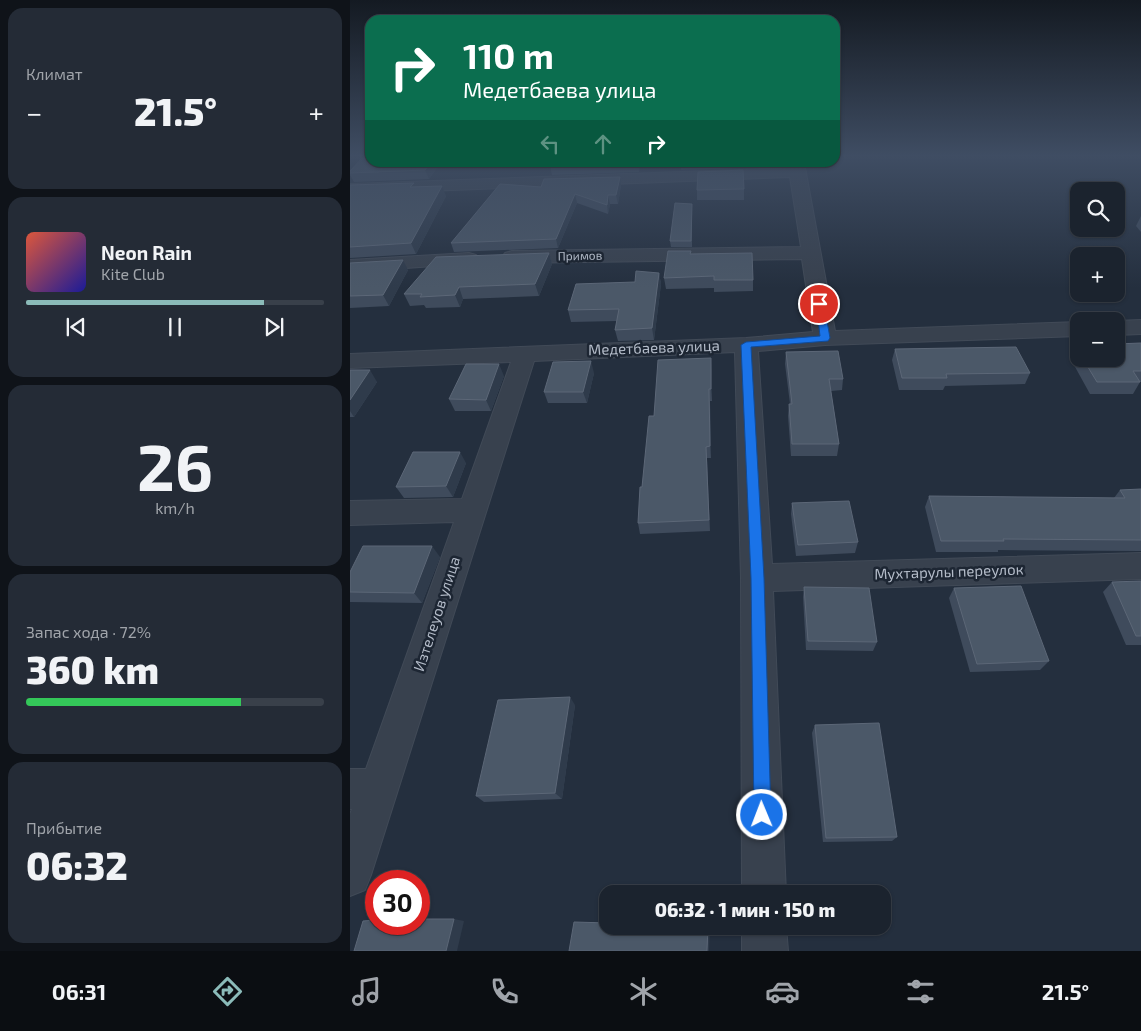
<!DOCTYPE html>
<html lang="ru">
<head>
<meta charset="utf-8">
<style>
  body { margin:0; font-family:"Exo 2",sans-serif; background:#242b36; color:#f1f3f6; height:100vh; display:flex; flex-direction:column; font-size:19px; white-space:nowrap }
  * { box-sizing:border-box; margin:0 }
  p { font-size:16px; color:#a0a4aa }
  .icon { flex:none; width:28px; height:28px; fill:none; stroke:currentColor; stroke-width:2; stroke-linecap:round; stroke-linejoin:round }
  .map { position:relative; flex:1; overflow:hidden }
  .drawer { display:flex; flex-direction:column; gap:8px; padding:8px; background:#0f1319; width:350px }
  .drawer>* { flex:none }
  .banner { position:absolute; left:15px; top:15px; width:475px; height:152px; border-radius:15px; box-shadow:0 1px 4px #0004,0 0 0 1px #39404a; background:#0b6e4f; color:#fff; overflow:hidden }
  .controls { position:absolute; left:720px; top:182px; display:grid; gap:10px }
  .controls a { display:grid; place-items:center; width:55px; height:55px; border-radius:10px; background:#1b232e; box-shadow:0 1px 4px #0004,0 0 0 1px #39404a; font-size:25px }
  .speed { position:absolute; left:15px; top:870px; display:flex; gap:10px; font-size:25px; font-weight:700; text-align:center }
  .speed>* { display:grid; place-content:center; width:65px; height:65px; border-radius:50%; background:#1b232e; box-shadow:0 1px 4px #0004,0 0 0 1px #39404a; line-height:1 }
  .speed .limit { border:8px solid #d22; background:#fff; color:#111 }
  .pin { position:absolute; display:grid; place-items:center; width:42px; height:42px; color:#fff; margin:-21px; border:2px solid #fff; border-radius:50%; box-shadow:0 1px 5px #0007 }
  .me { position:absolute; width:55px; margin:-28px; rotate:359deg; stroke-linejoin:round; filter:drop-shadow(0 0 4px #0008) }
  .turn { display:flex; align-items:center; gap:18px; height:105px; padding:0 15px; font-size:22px }
  .turn .icon { width:65px; height:65px; stroke-width:2.5 }
  .turn b { display:block; font-size:35px; line-height:42px }
  .lanes { display:flex; align-items:center; height:48px; padding:0 15px; background:#0003; justify-content:center; gap:25px; direction:ltr }
  .lanes .off { opacity:.35 }
  .big { font-size:38px; font-weight:800; line-height:1.1 }
  .drawer .widget { flex:1; display:flex; flex-direction:column; justify-content:center; gap:8px; min-width:0; padding:0 18px; border-radius:15px; background:#242b36 }
  .drawer .dial { align-items:center; gap:0 }
  .dial b { font-size:65px; line-height:1 }
  .song { display:flex; align-items:center; gap:15px }
  .cover { width:60px; height:60px; border-radius:8px; background:linear-gradient(135deg,hsl(10 70% 55%),hsl(240 70% 35%)) }
  .played { height:5px; border-radius:2px; background:linear-gradient(90deg,#8bbbb9 80%,#39404a 80%) }
  .keys { display:flex; justify-content:space-around; direction:ltr }
  .heat { display:flex; justify-content:space-between; align-items:center; font-size:28px; direction:ltr }
  .charge { height:8px; border-radius:4px; background:linear-gradient(90deg,#34c759 72%,#39404a 0) }
  .trip { position:absolute; left:249px; top:885px; width:292px; height:50px; border-radius:15px; background:#1b232e; box-shadow:0 1px 4px #0004,0 0 0 1px #39404a; font-weight:800; line-height:50px; text-align:center }
  .menu { display:flex; height:80px; justify-content:space-around; align-items:center; background:#0b0e12; color:#a0a4aa }
  .menu .icon { width:35px; height:35px }
  .menu .on { color:#8bbbb9 }
  .menu b { font-size:22px; color:#f1f3f6 }
  main { display:flex; flex:1; min-height:0 }
  .map>svg:first-child { display:block }
  .lines { fill:none; stroke-linecap:round; stroke-linejoin:round }
  .minor-casing { stroke:#414a57; stroke-width:2 }
  .minor { fill:#38414e; fill-rule:evenodd }
  .wall { fill:#3f4b5c }
  .shaded-wall { fill:#2f3b4b }
  .building { fill:#4b5868; stroke:#5c6777 }
  .route { fill:#1a73e8; stroke:#114b97 }
  .labels { text-anchor:middle; stroke-width:5; stroke-linejoin:round; paint-order:stroke }
  .far-street-label { font-size:12px; fill:#b4bcc9; stroke:#1d2633 }
  .street-label { font-size:15px; fill:#b4bcc9; stroke:#1d2633 }
</style>
</head>
<body>
<main>
<section class="drawer">
<div class="widget"><p>Климат</p>
<div class="heat"><a>−</a><b class="big">21.5°</b><a>+</a></div>
</div>
<div class="widget">
<div class="song"><i class="cover"></i><div><b>Neon Rain</b><p>Kite Club</p></div></div>
<div class="played"></div>
<div class="keys"><svg class="icon" aria-label="previous" viewBox="0 0 24 24"><path d="M18 5L8 12l10 7zM5 5v14"/></svg><svg class="icon" aria-label="pause" viewBox="0 0 24 24"><path d="M8 5v14M16 5v14"/></svg><svg class="icon" aria-label="next" viewBox="0 0 24 24"><path d="M6 5l10 7-10 7zM19 5v14"/></svg></div>
</div>
<div class="widget dial"><b>26</b><p>km/h</p></div>
<div class="widget"><p>Запас хода · 72%</p><b class="big">360 km</b><div class="charge"></div></div>
<div class="widget"><p>Прибытие</p><b class="big">06:32</b></div>
</section>
<div class="map">
<svg width="791" height="951" viewBox="0 0 791 951">
  <rect width="100%" height="100%" fill="#242f3e"/>
  <g class="lines">
    <g class="minor-casing">
      <g id="minor">
        <polygon points="438,162 454,162 485,331 729,322 729,336 475,345 408,351 422,564 791,553 791,579 423,591 436,894 392,894 391,578 385,352 184,361 21,875 15,890 0,896 0,814 2,809 0,809 0,769 16,769 104,522 0,525 0,501 112,499 161,362 0,368 0,354 396,338 463,332 452,259 162,263 155,261 152,257 155,253 162,251 451,247 440,177 0,194 0,184 439,168"/>
        <polygon points="119,253 126,255 129,259 126,263 0,272 0,260"/>
        <polygon points="791,320 791,334 766,335 766,321"/>
        <polygon points="392,926 436,926 438,951 392,951"/>
      </g>
    </g>
    <use href="#minor" class="minor"/>
  </g>
  <g class="wall">
    <polygon points="20,162 91,162 79,179 4,182 0,175 0,171"/>
    <polygon points="201,162 290,162 289,172 202,175 200,165"/>
    <polygon points="397,162 397,168 331,170 330,163"/>
    <polygon points="0,185 65,187 96,196 66,254 0,258"/>
    <polygon points="271,185 268,204 260,204 258,214 227,203 208,248 104,252 101,243 191,187"/>
    <polygon points="394,189 394,200 347,200 347,190"/>
    <polygon points="342,209 342,247 321,247 320,241"/>
    <polygon points="791,216 791,232 786,226"/>
    <polygon points="199,253 202,264 189,296 113,299 110,307 76,308 74,305 60,306 54,294"/>
    <polygon points="341,254 403,280 403,291 364,292 364,288 316,289 314,278"/>
    <polygon points="0,263 58,270 39,306 0,308"/>
    <polygon points="309,273 311,284 304,340 268,341 265,330 267,321 221,322 218,310 285,282"/>
    <polygon points="791,343 791,382 790,382 783,394 740,394 719,356 725,344 729,344 729,359 766,359"/>
    <polygon points="545,349 680,373 675,384 595,386 593,390 549,390 542,360"/>
    <polygon points="436,352 493,379 492,390 481,391 489,444 487,456 441,456 438,416 439,404 440,404 435,364"/>
    <polygon points="0,370 27,382 4,417 0,417"/>
    <polygon points="362,370 362,401 360,401 361,458 357,458 360,531 290,534 288,523 292,487 304,416"/>
    <polygon points="244,373 237,403 198,403 194,392"/>
    <polygon points="154,376 141,411 105,411 99,399"/>
    <polygon points="116,463 103,497 54,498 46,487"/>
    <polygon points="791,489 791,551 648,550 648,552 586,552 575,507 579,496 764,498 770,490"/>
    <polygon points="442,503 508,542 505,553 446,556 441,514"/>
    <polygon points="90,557 72,603 0,602 0,572"/>
    <polygon points="791,581 791,645 776,645 753,592 762,582"/>
    <polygon points="454,587 527,642 523,651 456,650 453,597"/>
    <polygon points="604,588 699,661 690,670 620,672 599,598"/>
    <polygon points="225,705 212,799 134,802 126,796"/>
    <polygon points="465,725 547,837 542,841 473,842 462,733"/>
  </g>
  <g class="shaded-wall">
    <polygon points="81,162 91,162 79,179 75,170"/>
    <polygon points="270,177 271,185 268,204 266,195"/>
    <polygon points="92,186 96,196 66,254 61,243"/>
    <polygon points="225,194 227,203 208,248 206,239"/>
    <polygon points="258,195 260,204 258,214 257,205"/>
    <polygon points="199,253 202,264 189,296 185,284"/>
    <polygon points="53,260 58,270 39,306 33,295"/>
    <polygon points="309,273 311,284 304,340 302,328"/>
    <polygon points="109,287 113,299 110,307 105,295"/>
    <polygon points="361,358 362,370 362,401 361,389"/>
    <polygon points="241,361 244,373 237,403 233,392"/>
    <polygon points="149,364 154,376 141,411 136,400"/>
    <polygon points="20,370 27,382 4,417 0,411 0,400"/>
    <polygon points="359,389 360,401 361,458 360,446"/>
    <polygon points="110,452 116,463 103,497 96,486"/>
    <polygon points="82,546 90,557 72,603 64,593"/>
    <polygon points="220,697 225,705 212,799 205,793"/>
    <polygon points="104,919 114,921 107,951 96,951"/>
    <polygon points="358,926 360,926 359,951 357,951"/>
  </g>
  <g class="building">
    <polygon points="15,155 20,155 20,162 81,162 75,170 0,173 0,171"/>
    <polygon points="201,162 276,162 200,165"/>
    <polygon points="393,170 394,189 347,190 348,172"/>
    <polygon points="270,177 266,195 258,195 257,205 225,194 206,239 101,243 150,184 191,187 194,179"/>
    <polygon points="64,183 60,187 92,186 61,243 0,247 0,185"/>
    <polygon points="325,203 342,204 341,241 320,241"/>
    <polygon points="318,251 341,251 340,254 402,253 403,280 364,280 364,276 314,278"/>
    <polygon points="199,253 185,284 109,287 105,295 70,297 72,294 54,294 86,257"/>
    <polygon points="53,260 33,295 0,296 0,263"/>
    <polygon points="286,271 309,273 302,328 265,330 269,309 218,310 226,284 285,282"/>
    <polygon points="791,343 791,371 783,371 790,382 747,382 733,359 766,359 766,344"/>
    <polygon points="725,344 729,344 729,351"/>
    <polygon points="666,347 680,373 596,374 597,378 552,378 545,349"/>
    <polygon points="488,351 493,379 479,379 489,444 442,444 439,404 442,404 436,352"/>
    <polygon points="361,358 361,389 359,389 360,446 356,447 359,520 288,523 290,487 292,487 299,416 304,416 308,360"/>
    <polygon points="241,361 233,392 194,392 203,362"/>
    <polygon points="116,364 149,364 136,400 99,399"/>
    <polygon points="0,370 20,370 0,400"/>
    <polygon points="63,452 110,452 96,486 46,487"/>
    <polygon points="791,489 791,540 653,539 654,541 591,541 579,496 775,498 770,490"/>
    <polygon points="499,501 508,542 448,545 442,503"/>
    <polygon points="13,546 82,546 64,593 0,592 0,572"/>
    <polygon points="791,581 791,636 786,636 762,582"/>
    <polygon points="671,586 699,661 627,664 604,588"/>
    <polygon points="454,587 519,588 527,642 458,641"/>
    <polygon points="220,697 205,793 126,796 148,700"/>
    <polygon points="529,723 547,837 476,838 465,725"/>
    <polygon points="69,919 104,919 96,951 4,951 13,921 26,920 26,924 69,924"/>
    <polygon points="224,922 258,923 258,926 358,926 357,951 219,951"/>
  </g>
  <linearGradient id="sky" x2="0" y2="1"><stop stop-color="#141a22"/><stop offset="0.54" stop-color="#3f4d63"/><stop offset="1" stop-color="#3f4d63" stop-opacity="0"/></linearGradient>
  <rect width="791" height="288" fill="url(#sky)"/>
  <polygon class="route" points="466,302 474,304 480,338 478,341 401,347 414,578 421,815 418,821 412,823 406,821 404,815 401,578 391,345 396,342 470,336"/>
  <g class="labels">
    <g class="far-street-label">
      <text transform="translate(230 256) rotate(-1)" y="4">Примов</text>
    </g>
    <g class="street-label">
      <text transform="translate(304 348) rotate(-2)" y="5">Медетбаева улица</text>
      <text transform="translate(599 572) rotate(-2)" y="5">Мухтарулы переулок</text>
      <text transform="translate(87 614) rotate(-72)" y="5">Изтелеуов улица</text>
    </g>
  </g>
</svg>
<div class="controls">
<a><svg class="icon" aria-label="search" viewBox="0 0 24 24"><circle cx="10" cy="10" r="6"/><path d="M15 15l6 6"/></svg></a>
<a>+</a>
<a>−</a>
</div>
<div class="speed"><div class="limit">30</div></div>
<div class="pin" style="left:469px;top:304px;background:#d93025"><svg class="icon" aria-label="arrive" viewBox="0 0 24 24"><path d="M6 21V4h12l-3 4 3 4H6"/></svg></div>
<svg class="me" style="left:412px;top:815px" viewBox="-20 -20 40 40"><circle r="17" fill="#1a73e8" stroke="#fff" stroke-width="3"/><path d="M0-11L8 9 0 5-8 9z" fill="#fff"/></svg>
<div class="trip">06:32 · 1 мин · 150 m</div>
<div class="banner">
<div class="turn"><svg class="icon" aria-label="right" viewBox="0 0 24 24"><path d="M7 20v-9h11M14 6l5 5-5 5"/></svg><div><b>110 m</b>Медетбаева улица</div></div>
<div class="lanes"><svg class="icon off" aria-label="left" viewBox="0 0 24 24"><path d="M17 20v-9H6M10 6l-5 5 5 5"/></svg><svg class="icon off" aria-label="ahead" viewBox="0 0 24 24"><path d="M12 20V5M6 11l6-6 6 6"/></svg><svg class="icon" aria-label="right" viewBox="0 0 24 24"><path d="M7 20v-9h11M14 6l5 5-5 5"/></svg></div>
</div>
</div>
</main>
<nav class="menu">
<b>06:31</b>
<svg class="icon on" aria-label="directions" viewBox="0 0 24 24"><path d="M12 3l9 9-9 9-9-9zM9 14v-3h6M13 9l2 2-2 2"/></svg>
<svg class="icon" aria-label="music" viewBox="0 0 24 24"><path d="M9 18V5l10-2v13"/><circle cx="6" cy="18" r="3"/><circle cx="16" cy="16" r="3"/></svg>
<svg class="icon" aria-label="phone" viewBox="0 0 24 24"><path d="M5 4h4l2 5-3 2q2 4 5 5l2-3 5 2v4C11 20 4 13 5 4z"/></svg>
<svg class="icon" aria-label="climate" viewBox="0 0 24 24"><path d="M12 3v18M4 7l16 10M4 17L20 7"/></svg>
<svg class="icon" aria-label="car" viewBox="0 0 24 24"><path d="M5 17H2v-5l4-1 3-4h7l3 4 3 1v5h-3M9 17h6M6 11h13"/><circle cx="7" cy="17" r="2"/><circle cx="17" cy="17" r="2"/></svg>
<svg class="icon" aria-label="filters" viewBox="0 0 24 24"><path d="M4 7h16M4 17h16"/><circle cx="9" cy="7" r="2"/><circle cx="15" cy="17" r="2"/></svg>
<b>21.5°</b>
</nav>
</body>
</html>
